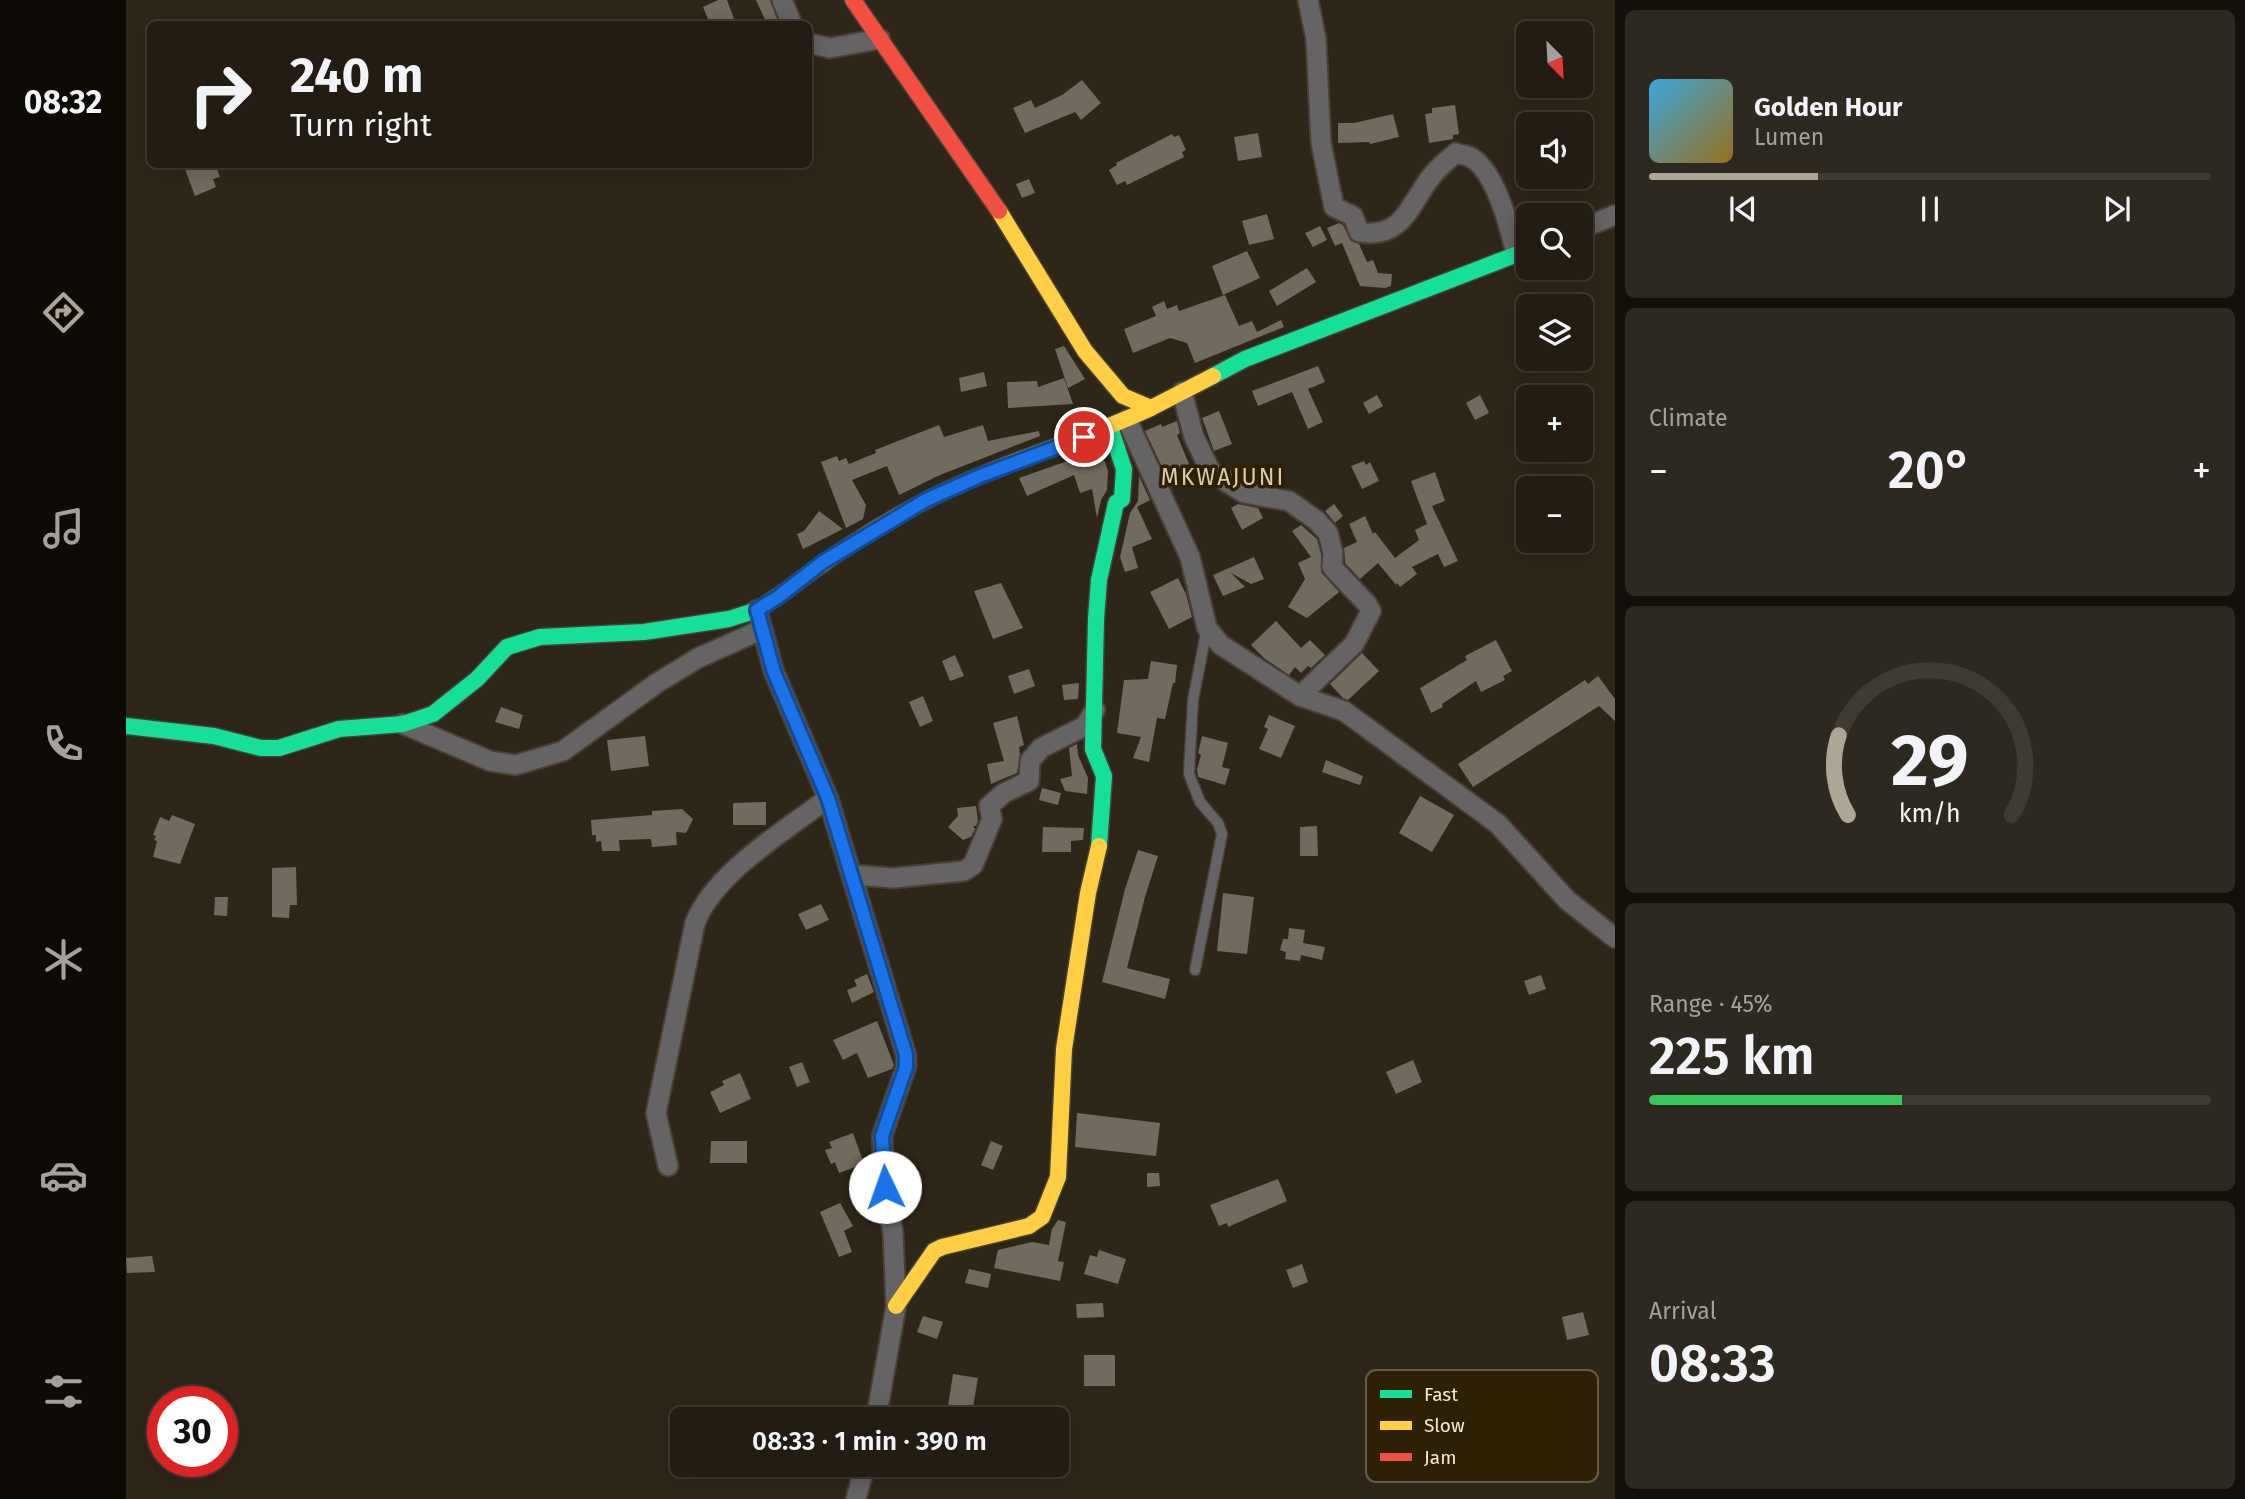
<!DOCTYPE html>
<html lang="en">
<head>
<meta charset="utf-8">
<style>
  body { margin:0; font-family:"Fira Sans",sans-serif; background:#2e2920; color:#f1f3f6; height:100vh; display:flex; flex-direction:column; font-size:26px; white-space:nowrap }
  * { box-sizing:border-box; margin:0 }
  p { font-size:23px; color:#a2a19f }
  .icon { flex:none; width:38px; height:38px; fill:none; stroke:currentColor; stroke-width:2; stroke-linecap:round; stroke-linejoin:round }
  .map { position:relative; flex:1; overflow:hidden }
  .panel { display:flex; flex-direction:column; gap:10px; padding:10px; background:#130f0a; width:630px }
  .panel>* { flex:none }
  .banner { position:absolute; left:21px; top:21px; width:665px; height:147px; border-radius:10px; box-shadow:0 4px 18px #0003,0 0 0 2px #3f3a32; background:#221c12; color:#f1f3f6; overflow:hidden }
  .needle { width:46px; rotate:156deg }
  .controls { position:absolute; left:1390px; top:21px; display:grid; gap:14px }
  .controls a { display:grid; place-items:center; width:77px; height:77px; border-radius:10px; background:#221c12; box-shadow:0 4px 18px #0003,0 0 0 2px #3f3a32; font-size:35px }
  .speed { position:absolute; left:21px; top:1386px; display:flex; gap:14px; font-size:35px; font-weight:700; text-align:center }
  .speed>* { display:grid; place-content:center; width:91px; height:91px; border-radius:50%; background:#221c12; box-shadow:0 4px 18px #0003,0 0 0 2px #3f3a32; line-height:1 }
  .speed .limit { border:10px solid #d22; background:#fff; color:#111 }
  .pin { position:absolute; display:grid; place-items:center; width:60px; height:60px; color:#fff; margin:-30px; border:4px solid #fff; border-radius:50%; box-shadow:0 2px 7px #0007 }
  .me { position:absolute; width:77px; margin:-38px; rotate:357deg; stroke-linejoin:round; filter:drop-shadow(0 0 5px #0008) }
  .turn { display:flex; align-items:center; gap:24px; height:147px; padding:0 28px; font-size:32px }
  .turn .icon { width:91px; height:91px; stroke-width:2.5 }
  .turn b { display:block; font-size:49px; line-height:60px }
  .big { font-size:52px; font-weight:600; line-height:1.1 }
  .panel .tile { flex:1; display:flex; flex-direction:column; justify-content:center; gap:10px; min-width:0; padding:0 24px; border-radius:10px; background:#2e2920 }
  .panel .dial { align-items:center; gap:0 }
  .dial svg { height:182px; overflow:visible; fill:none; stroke:#3f3a32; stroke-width:7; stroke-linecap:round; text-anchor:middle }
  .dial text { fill:#f1f3f6; stroke:none }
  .song { display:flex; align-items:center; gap:21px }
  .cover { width:84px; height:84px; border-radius:10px; background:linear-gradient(135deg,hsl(200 70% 55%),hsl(40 70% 35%)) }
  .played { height:7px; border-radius:4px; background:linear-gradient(90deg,#ada595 30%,#3f3a32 30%) }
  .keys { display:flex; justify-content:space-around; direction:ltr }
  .heat { display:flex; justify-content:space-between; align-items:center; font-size:38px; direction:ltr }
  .charge { height:10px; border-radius:5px; background:linear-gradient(90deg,#34c759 45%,#3f3a32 0) }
  .trip { position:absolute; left:544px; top:1407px; width:399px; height:70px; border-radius:10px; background:#221c12; box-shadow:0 4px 18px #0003,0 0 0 2px #3f3a32; font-weight:600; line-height:70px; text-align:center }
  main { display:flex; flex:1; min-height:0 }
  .tab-bar { display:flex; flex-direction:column; width:126px; justify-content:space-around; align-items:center; background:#0e0b07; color:#a2a19f }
  .tab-bar .icon { width:49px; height:49px }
  .tab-bar .current { color:#ada595 }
  .tab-bar b { font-size:32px; color:#f1f3f6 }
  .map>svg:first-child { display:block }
  .building { fill:#716a5e }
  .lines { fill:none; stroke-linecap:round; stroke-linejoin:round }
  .lane-casing { stroke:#484035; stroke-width:13 }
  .street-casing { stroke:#484035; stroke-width:23 }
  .fast-casing { stroke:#484035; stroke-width:19 }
  .slow-casing { stroke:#484035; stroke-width:19 }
  .jam-casing { stroke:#484035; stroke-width:19 }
  .lane { stroke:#656363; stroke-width:10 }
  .street { stroke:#656363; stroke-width:19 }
  .fast { stroke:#16e098; stroke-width:16 }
  .slow { stroke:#ffcf43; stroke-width:16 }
  .jam { stroke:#f24e42; stroke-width:16 }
  .route-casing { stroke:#114b97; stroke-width:18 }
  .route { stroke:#1a73e8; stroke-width:12 }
  .labels { text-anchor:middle; stroke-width:7; stroke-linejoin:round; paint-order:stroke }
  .quarter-label { font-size:23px; letter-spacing:2px; fill:#dbcaab; stroke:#2d2005 }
  .key { fill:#2d2005; stroke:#685c45; stroke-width:2 }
  .key-label { font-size:19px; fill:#f1e9d9 }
</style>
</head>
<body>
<main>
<nav class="tab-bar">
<b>08:32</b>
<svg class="icon current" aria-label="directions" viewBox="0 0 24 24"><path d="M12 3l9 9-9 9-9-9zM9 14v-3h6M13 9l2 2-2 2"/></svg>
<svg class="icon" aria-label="music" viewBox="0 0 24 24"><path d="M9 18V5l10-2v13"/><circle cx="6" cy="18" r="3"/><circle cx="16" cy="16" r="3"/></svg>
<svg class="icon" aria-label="phone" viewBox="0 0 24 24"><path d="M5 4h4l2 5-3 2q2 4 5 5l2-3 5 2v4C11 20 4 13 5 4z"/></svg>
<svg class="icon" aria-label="climate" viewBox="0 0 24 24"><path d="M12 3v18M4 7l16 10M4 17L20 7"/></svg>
<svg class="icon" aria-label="car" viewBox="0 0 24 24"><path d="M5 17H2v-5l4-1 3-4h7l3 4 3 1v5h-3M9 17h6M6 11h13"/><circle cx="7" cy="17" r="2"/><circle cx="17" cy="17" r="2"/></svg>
<svg class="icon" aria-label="filters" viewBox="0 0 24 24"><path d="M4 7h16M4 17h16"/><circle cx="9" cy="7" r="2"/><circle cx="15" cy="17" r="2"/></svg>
</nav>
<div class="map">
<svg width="1489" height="1499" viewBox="0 0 1489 1499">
  <rect width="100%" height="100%" fill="#2e2618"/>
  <g class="building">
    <polygon points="592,0 601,0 610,24 584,24 577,7"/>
    <polygon points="630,0 644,0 653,24 641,24"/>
    <polygon points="956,80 975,103 955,120 949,112 899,133 887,108 905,100 909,108 936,95"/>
    <polygon points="1329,105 1333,134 1327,135 1327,139 1303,143 1299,114 1306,113 1306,108"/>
    <polygon points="1267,114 1273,137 1244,144 1243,142 1212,143 1212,123 1228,123"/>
    <polygon points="1132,133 1136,157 1112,161 1108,137"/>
    <polygon points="1046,134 1048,137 1053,135 1060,150 1056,152 1058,157 1001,185 999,181 991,185 983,170 991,165 990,163"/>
    <polygon points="57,164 89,164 94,177 87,179 90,187 69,196"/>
    <polygon points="903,179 909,193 896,198 890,184"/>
    <polygon points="1141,214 1148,239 1123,245 1116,221"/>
    <polygon points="1213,223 1217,225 1225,241 1233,244 1241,262 1247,260 1252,273 1266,274 1265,286 1259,288 1234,286 1216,243 1209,246 1201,228"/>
    <polygon points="1194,226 1201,240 1187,247 1179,233"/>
    <polygon points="1121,251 1134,278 1097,295 1086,266"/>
    <polygon points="1181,268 1190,282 1151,306 1143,291"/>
    <polygon points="1099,295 1113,326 1126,321 1131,332 1155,320 1158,327 1069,363 1061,343 1044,338 1007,353 998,329 1030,316 1026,307 1038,301 1041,309 1051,305 1053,311"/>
    <polygon points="938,346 959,379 942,388 929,349"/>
    <polygon points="1192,366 1199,382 1182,389 1197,422 1182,429 1166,392 1132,406 1126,391"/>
    <polygon points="858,372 861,386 835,392 833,378"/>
    <polygon points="938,378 947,404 882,408 881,382 911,381 912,387"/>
    <polygon points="1251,395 1257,406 1243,414 1237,403"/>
    <polygon points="1354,395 1363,413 1349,420 1340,403"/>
    <polygon points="1093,411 1106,444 1088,451 1076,418"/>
    <polygon points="1051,421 1054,433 1051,435 1063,464 1046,472 1051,484 1046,488 1019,431 1035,424 1036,427"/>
    <polygon points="813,425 818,437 857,425 862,441 913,431 914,436 814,475 773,495 761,466 726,480 740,505 737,519 720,528 695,462 711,456 713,461 720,458 723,464 750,453 749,450"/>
    <polygon points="974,448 982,471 981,490 975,500 971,518 966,489 954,493 948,475 901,496 893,478 970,451 970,449"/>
    <polygon points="1238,461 1240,465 1244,462 1253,481 1236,489 1225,466"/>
    <polygon points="1309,472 1319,501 1306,506 1332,561 1318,567 1312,554 1286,567 1291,574 1274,587 1271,583 1270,585 1252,563 1234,579 1219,563 1218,548 1231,542 1223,524 1239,516 1247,534 1249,532 1269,558 1293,540 1289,530 1301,524 1285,481"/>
    <polygon points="1013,476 1024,500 1011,507 1026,539 1006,547 1012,568 999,572 994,557 1004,513 1012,501"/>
    <polygon points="1112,504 1132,508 1137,518 1116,530 1105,508"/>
    <polygon points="1208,504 1217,516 1209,523 1199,511"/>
    <polygon points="693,511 717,529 677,549 671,534 678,531"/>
    <polygon points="1175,525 1191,539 1195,554 1195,572 1213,592 1181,618 1162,607 1179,579 1172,563 1185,557 1166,531"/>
    <polygon points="1128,557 1138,579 1125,584 1105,573 1119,587 1097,596 1087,575"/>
    <polygon points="1052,578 1060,594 1066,617 1043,629 1024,592"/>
    <polygon points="875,583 897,628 867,639 848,591"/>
    <polygon points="1150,621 1175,648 1184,640 1199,655 1185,668 1182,666 1175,673 1169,667 1163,675 1138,658 1125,645"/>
    <polygon points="1370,640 1386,671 1377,676 1379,680 1355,692 1350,681 1316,704 1317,707 1305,713 1294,688 1341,660 1339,656"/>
    <polygon points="1236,653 1253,671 1222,700 1217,698 1204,684"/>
    <polygon points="829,655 838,676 824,681 816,661"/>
    <polygon points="1025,661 1051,665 1049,683 1047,683 1039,719 1031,718 1023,762 1007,758 1015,737 991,733 998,680 1022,679"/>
    <polygon points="903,669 909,686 888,694 882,676"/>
    <polygon points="1472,676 1489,699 1489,721 1473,706 1347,787 1332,764 1459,680 1462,684"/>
    <polygon points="953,683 952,699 938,700 936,685"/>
    <polygon points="797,696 807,721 794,727 783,702"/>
    <polygon points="375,707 397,715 393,729 369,722"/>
    <polygon points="1143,715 1169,726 1155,758 1133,749 1142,729 1138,727"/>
    <polygon points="891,716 898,745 893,747 894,754 891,773 865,784 861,764 878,761 867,723"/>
    <polygon points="519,736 523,766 485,771 481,740"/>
    <polygon points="1076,736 1102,743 1096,767 1104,769 1099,785 1072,777 1071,769 1075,755 1072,753"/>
    <polygon points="951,744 952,755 962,778 961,794 939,791 934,779 946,776 943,748"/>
    <polygon points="1200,760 1237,776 1234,785 1196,772"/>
    <polygon points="916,788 935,793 932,805 913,800"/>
    <polygon points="1294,796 1328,815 1306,852 1273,833"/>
    <polygon points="640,802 640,825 607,825 607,803"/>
    <polygon points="850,806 852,821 850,826 847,826 849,829 845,837 837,840 822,827 832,816 831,808"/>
    <polygon points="556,809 567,819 560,833 550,832 551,845 526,847 525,839 493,840 494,851 476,851 475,841 470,842 470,835 466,835 465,820 526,815 526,811"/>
    <polygon points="46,815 69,824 54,864 27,857 31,841 28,840 30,836 27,835 34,817 43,821"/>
    <polygon points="1191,826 1192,856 1174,856 1174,827"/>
    <polygon points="917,827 958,828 957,840 945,841 945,852 916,852"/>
    <polygon points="1012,850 1032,856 1019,897 1001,968 1044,979 1039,999 976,982 999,889"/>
    <polygon points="170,867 171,905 164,905 163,918 146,917 146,868"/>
    <polygon points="1097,893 1128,897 1121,954 1091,951"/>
    <polygon points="89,897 102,897 101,916 88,915"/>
    <polygon points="695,904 703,920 680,930 672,914"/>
    <polygon points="1163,928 1179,930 1177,943 1199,947 1196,960 1175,955 1174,961 1159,959 1160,952 1154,950 1157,939 1162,939"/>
    <polygon points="741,974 748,992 726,1003 721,990 731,986 728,980"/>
    <polygon points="1415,975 1420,989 1403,995 1398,981"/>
    <polygon points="751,1021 768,1065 766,1069 742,1078 731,1053 717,1060 707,1040"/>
    <polygon points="1287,1060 1296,1082 1270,1094 1260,1072"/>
    <polygon points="676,1062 684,1082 671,1087 663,1067"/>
    <polygon points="614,1073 625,1099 594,1113 584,1092 598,1085 596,1081"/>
    <polygon points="951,1113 1034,1123 1030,1156 949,1147"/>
    <polygon points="727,1133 738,1164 713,1173 709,1162 705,1164 699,1150 706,1148 703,1142"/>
    <polygon points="585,1141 621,1141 621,1163 584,1163"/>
    <polygon points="865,1141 877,1146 867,1170 855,1165"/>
    <polygon points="1021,1173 1033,1173 1034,1186 1021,1187"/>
    <polygon points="1152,1179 1161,1201 1102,1227 1101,1223 1093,1226 1084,1205"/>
    <polygon points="714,1203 727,1226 718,1231 726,1252 713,1257 694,1212"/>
    <polygon points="932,1220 940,1222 932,1261 938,1262 934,1281 868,1268 872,1250 906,1242 923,1245 926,1229"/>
    <polygon points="973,1250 1000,1259 992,1284 958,1274 964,1255 971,1257"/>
    <polygon points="26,1256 29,1272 1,1273 0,1258"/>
    <polygon points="1176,1264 1182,1282 1167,1288 1160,1270"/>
    <polygon points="843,1269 865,1274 862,1288 839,1283"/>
    <polygon points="977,1303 978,1317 951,1318 950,1304"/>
    <polygon points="1457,1312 1463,1335 1441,1340 1436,1317"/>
    <polygon points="797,1316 817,1322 811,1339 791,1332"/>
    <rect x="958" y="1355" width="31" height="31"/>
    <polygon points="827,1374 852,1378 845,1419 820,1419"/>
  </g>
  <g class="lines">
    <g class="lane-casing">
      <polyline id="lane" points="1069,970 1096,834 1092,823 1074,802 1063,774 1067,700 1081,628"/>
    </g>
    <g class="street-casing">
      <g id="street">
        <polyline points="656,0 666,24"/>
        <path d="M1182,0L1190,39L1195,143L1208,207L1227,216L1233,232C1280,240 1284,200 1309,172C1315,165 1323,159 1330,153C1334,155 1342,155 1346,158C1370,173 1384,228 1390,254"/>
        <polyline points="682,43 704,48 754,39"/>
        <polyline points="1454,229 1489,215"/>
        <polyline points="1056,392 1068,437 1085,472 1118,493 1163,501 1190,520 1202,533 1207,553 1206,567 1241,604 1245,611 1228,644 1174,696"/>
        <polyline points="1001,420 1064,557 1081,628 1095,645 1174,696 1218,711 1372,824 1441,900 1489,938"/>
        <polyline points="631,610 648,672 702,798 780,1055 780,1067 756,1136 759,1187 767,1233 770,1306 750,1419"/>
        <polyline points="277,724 364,761 390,765 437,751 531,683 572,658 635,630"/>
        <polyline points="727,875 768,878 838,871 847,865 866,819 863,806 878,793 903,781 904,761 915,748 959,726 969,710"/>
        <path d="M542,1166L530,1113L569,923C589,872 659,831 702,798"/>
        <polyline points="730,1499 739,1465"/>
      </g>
    </g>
    <g class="fast-casing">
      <g id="fast">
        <polyline points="1087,376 1119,359 1402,250"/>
        <polyline points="0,726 88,736 135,748 153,748 213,729 277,724 307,714 351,679 381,647 414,637 518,632 603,619 631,610 661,590"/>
        <polyline points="973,846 978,776 967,749 970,619 973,580 990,503 996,499 998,469 984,427"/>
      </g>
    </g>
    <g class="slow-casing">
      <g id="slow">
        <polyline points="873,211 959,351 997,396 1025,408 1087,376"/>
        <path d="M661,590C704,557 752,525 801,500C873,463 952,442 1025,408"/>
        <polyline points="770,1306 808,1251 816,1247 903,1226 916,1217 932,1177 938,1049 962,893 973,846"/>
      </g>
    </g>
    <g class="jam-casing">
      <polyline id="jam" points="727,0 873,211"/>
    </g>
    <use href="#lane" class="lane"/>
    <use href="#street" class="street"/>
    <use href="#fast" class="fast"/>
    <use href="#slow" class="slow"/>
    <use href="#jam" class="jam"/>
  </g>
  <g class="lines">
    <g class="route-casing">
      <polyline id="route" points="759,1187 756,1136 780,1067 780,1055 702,798 648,672 631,610 652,597 697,562 800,500 854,476 958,437"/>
    </g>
    <use href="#route" class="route"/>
  </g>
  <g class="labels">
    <g class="quarter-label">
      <text x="1097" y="485">MKWAJUNI</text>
    </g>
  </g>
  <rect x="1240" y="1370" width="232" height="112" rx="10" class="key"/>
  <rect x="1254" y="1390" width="32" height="8" fill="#16e098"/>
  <rect x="1254" y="1421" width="32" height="9" fill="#ffcf43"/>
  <rect x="1254" y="1453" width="32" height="8" fill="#f24e42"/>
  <g class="key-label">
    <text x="1298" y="1401">Fast</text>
    <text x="1298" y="1432">Slow</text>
    <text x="1298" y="1464">Jam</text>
  </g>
</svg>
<div class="controls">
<a><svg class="needle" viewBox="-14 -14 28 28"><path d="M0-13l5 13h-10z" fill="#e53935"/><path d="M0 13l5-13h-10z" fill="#a2a19f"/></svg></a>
<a><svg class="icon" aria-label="sound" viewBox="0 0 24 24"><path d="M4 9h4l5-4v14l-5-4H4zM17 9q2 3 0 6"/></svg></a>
<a><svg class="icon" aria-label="search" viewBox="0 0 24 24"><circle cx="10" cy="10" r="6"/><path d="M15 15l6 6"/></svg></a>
<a><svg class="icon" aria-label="layers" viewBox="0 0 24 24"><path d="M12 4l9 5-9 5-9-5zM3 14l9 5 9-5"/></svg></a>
<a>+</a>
<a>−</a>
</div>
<div class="speed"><div class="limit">30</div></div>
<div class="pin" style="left:958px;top:437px;background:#d93025"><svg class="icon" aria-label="arrive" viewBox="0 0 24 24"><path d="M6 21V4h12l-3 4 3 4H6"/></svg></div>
<svg class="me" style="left:759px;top:1187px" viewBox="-20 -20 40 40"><circle r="19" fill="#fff"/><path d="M0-13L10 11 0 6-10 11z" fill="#1a73e8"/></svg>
<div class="trip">08:33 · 1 min · 390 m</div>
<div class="banner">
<div class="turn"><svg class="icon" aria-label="right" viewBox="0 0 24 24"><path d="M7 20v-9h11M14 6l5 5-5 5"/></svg><div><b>240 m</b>Turn right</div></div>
</div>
</div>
<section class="panel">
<div class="tile">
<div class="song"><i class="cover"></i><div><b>Golden Hour</b><p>Lumen</p></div></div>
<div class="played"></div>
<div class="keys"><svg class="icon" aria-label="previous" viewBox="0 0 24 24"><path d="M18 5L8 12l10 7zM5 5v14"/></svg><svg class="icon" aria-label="pause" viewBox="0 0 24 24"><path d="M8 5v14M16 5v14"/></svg><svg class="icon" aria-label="next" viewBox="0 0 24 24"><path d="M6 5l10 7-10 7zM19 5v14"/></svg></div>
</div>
<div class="tile"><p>Climate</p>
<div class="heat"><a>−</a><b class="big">20°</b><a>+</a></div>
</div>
<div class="tile dial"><svg viewBox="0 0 100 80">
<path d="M14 69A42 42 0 1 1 86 69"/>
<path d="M14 69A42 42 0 0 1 10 34" stroke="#ada595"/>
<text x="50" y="56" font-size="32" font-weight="700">29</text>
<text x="50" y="72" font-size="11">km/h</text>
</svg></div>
<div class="tile"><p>Range · 45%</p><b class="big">225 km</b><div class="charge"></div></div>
<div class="tile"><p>Arrival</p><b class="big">08:33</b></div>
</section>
</main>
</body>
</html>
